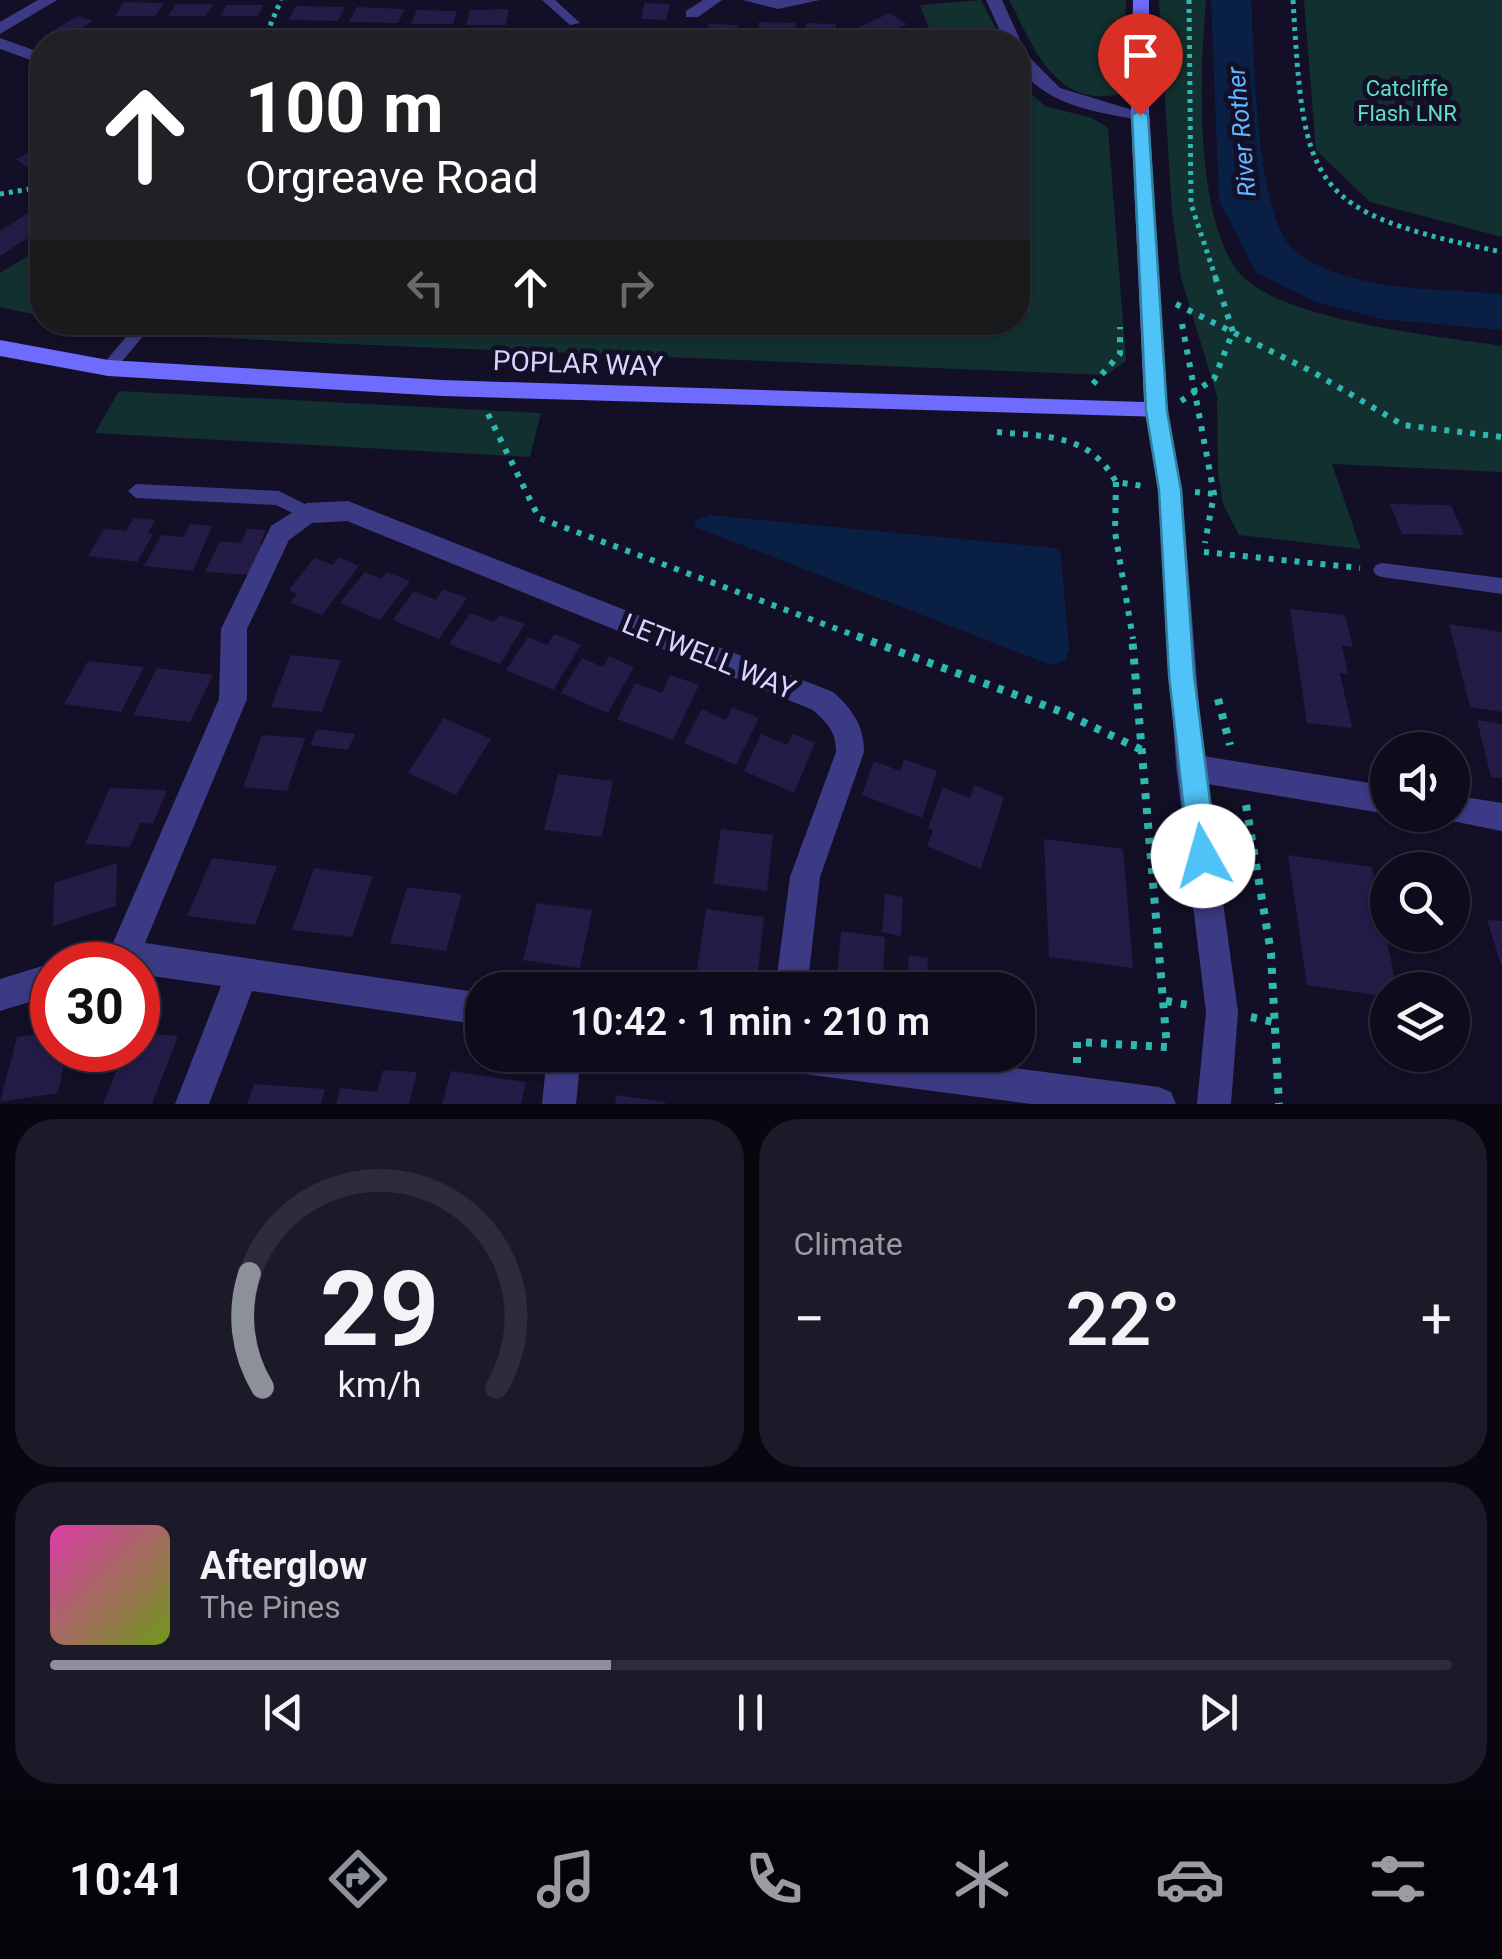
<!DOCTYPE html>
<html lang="en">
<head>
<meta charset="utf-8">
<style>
  body { margin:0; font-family:Roboto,sans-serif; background:#1c1929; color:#f1f3f6; height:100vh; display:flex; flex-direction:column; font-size:38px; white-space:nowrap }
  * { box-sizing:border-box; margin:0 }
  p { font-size:32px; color:#9b9ba3 }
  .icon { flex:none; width:55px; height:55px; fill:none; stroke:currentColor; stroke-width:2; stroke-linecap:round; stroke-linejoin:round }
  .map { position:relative; height:1104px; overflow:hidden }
  .drawer { display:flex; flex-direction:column; gap:15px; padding:15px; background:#08060f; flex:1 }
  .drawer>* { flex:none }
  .top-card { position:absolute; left:30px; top:30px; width:1000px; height:305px; border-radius:40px; box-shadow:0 2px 8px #0004,0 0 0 2px #2e2b3b; background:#202124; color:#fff; overflow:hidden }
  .controls { position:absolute; left:1370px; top:732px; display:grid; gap:20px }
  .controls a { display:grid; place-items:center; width:100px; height:100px; border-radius:50%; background:#0e0b1c; box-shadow:0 2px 8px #0004,0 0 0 2px #2e2b3b; font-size:50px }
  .speed { position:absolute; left:30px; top:942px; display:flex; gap:20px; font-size:50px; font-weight:700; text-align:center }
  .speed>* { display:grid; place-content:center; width:130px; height:130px; border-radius:50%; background:#0e0b1c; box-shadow:0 2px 8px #0004,0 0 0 2px #2e2b3b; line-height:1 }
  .speed .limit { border:15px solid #d22; background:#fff; color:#111 }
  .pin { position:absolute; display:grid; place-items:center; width:85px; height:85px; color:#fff; margin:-102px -42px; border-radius:50% 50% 50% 0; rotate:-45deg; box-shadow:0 0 10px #0007 }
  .pin .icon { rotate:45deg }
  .me { position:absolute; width:110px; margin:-55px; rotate:353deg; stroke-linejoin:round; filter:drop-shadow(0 0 8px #0008) }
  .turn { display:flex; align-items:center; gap:35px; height:210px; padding:0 50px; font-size:45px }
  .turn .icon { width:130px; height:130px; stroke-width:2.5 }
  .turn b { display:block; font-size:70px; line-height:85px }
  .lanes { display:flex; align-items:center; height:95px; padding:0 50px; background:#0003; justify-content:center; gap:50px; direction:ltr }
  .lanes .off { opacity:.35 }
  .big { font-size:75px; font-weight:600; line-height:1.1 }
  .drawer .card { flex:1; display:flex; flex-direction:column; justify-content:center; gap:15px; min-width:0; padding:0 35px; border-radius:40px; background:#1c1929 }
  .drawer .dial { align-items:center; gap:0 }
  .dial svg { height:260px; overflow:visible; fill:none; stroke:#2e2b3b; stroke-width:7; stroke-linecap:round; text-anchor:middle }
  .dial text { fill:#f1f3f6; stroke:none }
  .song { display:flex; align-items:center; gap:30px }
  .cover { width:120px; height:120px; border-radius:15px; background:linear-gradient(135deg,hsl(320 70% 55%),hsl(80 70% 35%)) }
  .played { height:10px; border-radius:5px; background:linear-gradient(90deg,#8c9099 40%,#2e2b3b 40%) }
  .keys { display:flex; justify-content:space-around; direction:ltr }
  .heat { display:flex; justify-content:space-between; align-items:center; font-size:55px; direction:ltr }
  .drawer .tiles { flex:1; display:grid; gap:15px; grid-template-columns:1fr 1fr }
  .card:last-child { grid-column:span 2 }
  .trip { position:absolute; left:465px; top:972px; width:570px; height:100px; border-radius:40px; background:#0e0b1c; box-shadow:0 2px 8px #0004,0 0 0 2px #2e2b3b; font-weight:600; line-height:100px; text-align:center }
  .menu { display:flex; height:160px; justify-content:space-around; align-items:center; background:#06040b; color:#9b9ba3 }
  .menu .icon { width:70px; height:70px }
  .menu .on { color:#8c9099 }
  .menu b { font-size:45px; color:#f1f3f6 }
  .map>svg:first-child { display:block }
  .green { fill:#12302f }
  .water { fill:#0a1f44 }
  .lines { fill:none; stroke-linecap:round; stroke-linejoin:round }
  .river { fill:#0a1f44; fill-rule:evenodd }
  .building { fill:#241b47 }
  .path-far2 { stroke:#2fb8b0; stroke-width:5; stroke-dasharray:4 5; stroke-linecap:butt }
  .path-far1 { stroke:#2fb8b0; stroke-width:6; stroke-dasharray:5 8; stroke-linecap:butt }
  .path { stroke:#2fb8b0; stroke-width:8; stroke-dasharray:6 9; stroke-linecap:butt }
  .service { fill:#3d3a85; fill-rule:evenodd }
  .minor { fill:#3d3a85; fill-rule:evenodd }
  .secondary { fill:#6f6bff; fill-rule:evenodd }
  .route { fill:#4fc3f7; stroke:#337fa1; stroke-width:2.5 }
  .labels { text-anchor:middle; stroke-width:10; stroke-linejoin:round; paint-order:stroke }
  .far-park-label { font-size:22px; fill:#5fe0c0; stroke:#130f26 }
  .far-water-label { font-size:25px; font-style:italic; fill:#62b6ff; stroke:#130f26 }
  .street-label { font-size:28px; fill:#d9d4ff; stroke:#130f26 }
</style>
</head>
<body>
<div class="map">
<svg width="1502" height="1104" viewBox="0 0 1502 1104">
  <rect width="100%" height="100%" fill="#130f26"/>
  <g class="green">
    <polygon points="981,0 1003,42 934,42 920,5"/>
    <path d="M1009,0H1126L1124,85L1120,94C1054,108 1035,48 1009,0Z"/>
    <path d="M1159,0H1206C1200,71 1194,208 1236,269C1273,321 1440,336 1502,346V472L1332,464L1361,549L1239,535L1223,504L1218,473L1217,396L1181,278L1172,212Z"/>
    <polygon points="1304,0 1502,0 1502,237 1370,202 1316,150"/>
    <polygon points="1018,82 1045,106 1092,118 1108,128 1126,361 1106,375 298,342 116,332 72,323 1018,322"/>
    <polygon points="42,247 42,316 0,307 0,273"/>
    <polygon points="119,391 541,413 530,457 95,433"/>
  </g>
  <polygon class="water" points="709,515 1056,548 1061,555 1069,649 1065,661 1051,665 698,528 693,522"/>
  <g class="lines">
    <path class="river" d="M1211,0H1251C1255,53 1255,219 1295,251C1350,293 1437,288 1502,294V330L1381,319L1316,302L1256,273L1219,200Z"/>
  </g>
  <g class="building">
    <polygon points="124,2 164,3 155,16 115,16"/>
    <polygon points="644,3 670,4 666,20 641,19"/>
    <polygon points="176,4 214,4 206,16 168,16"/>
    <polygon points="226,5 264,5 257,16 220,16"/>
    <polygon points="296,6 345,7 338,21 288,20"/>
    <polygon points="357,7 405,9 398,23 349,22"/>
    <polygon points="509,9 506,25 466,25 470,10"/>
    <polygon points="417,10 457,11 453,24 411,24"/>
    <polygon points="889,13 907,24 877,39 858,28"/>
    <polygon points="78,16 93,21 58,42 42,37"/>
    <polygon points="759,22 796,23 795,38 757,36"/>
    <polygon points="806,23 836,24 836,38 806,38"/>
    <polygon points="708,24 738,25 736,39 705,38"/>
    <polygon points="640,29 666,29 663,42 637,42"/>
    <polygon points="42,146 42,166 32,171 16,159"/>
    <polygon points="33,210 42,215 42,229 0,256 0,231"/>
    <polygon points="1390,504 1451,505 1464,535 1402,534"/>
    <polygon points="134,518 155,520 148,533 153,534 137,562 88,556 104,529 126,531"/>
    <polygon points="190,524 212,526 193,571 144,566 161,535 183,537"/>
    <polygon points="247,529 266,530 260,544 266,545 252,575 205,572 220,541 241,543"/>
    <polygon points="338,557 359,566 322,615 291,603 297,594 289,590 314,558 333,565"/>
    <polygon points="365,572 381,579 387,572 410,581 380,620 340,603"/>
    <polygon points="443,589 467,598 439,639 393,620 414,591 436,600"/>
    <polygon points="1290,609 1345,615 1353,647 1342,646 1348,674 1340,673 1352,728 1307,723"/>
    <polygon points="470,613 494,622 500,615 525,624 500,664 449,644"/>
    <polygon points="1449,624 1502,632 1502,712 1470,707"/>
    <polygon points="554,634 581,645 553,690 506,670 528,637 547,645"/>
    <polygon points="291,655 341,660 322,712 271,707"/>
    <polygon points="609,656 634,667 608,713 561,693 582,658 603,667"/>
    <polygon points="88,661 144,667 121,712 64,704"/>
    <polygon points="157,668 213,675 190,722 133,715"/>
    <polygon points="670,675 699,685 673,740 617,719 635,683 662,693"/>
    <polygon points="732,707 759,718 736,765 684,743 702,709 726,720"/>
    <polygon points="444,718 491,739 456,795 408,773"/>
    <polygon points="1477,720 1502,724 1502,778 1491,777"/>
    <polygon points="317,729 355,734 348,750 310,745"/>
    <polygon points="761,734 787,745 793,734 815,743 794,793 744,771"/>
    <polygon points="262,735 305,738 287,791 243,787"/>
    <polygon points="904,759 937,771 922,818 862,795 874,761 900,771"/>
    <polygon points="558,774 613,781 602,837 544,830"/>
    <polygon points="974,785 1004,797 981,869 927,846 933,830 928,828 943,787 970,798"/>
    <polygon points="110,788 167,790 153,824 140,823 130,847 85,844"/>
    <polygon points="721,829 773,835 767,891 713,884"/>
    <polygon points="1044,839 1123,849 1133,968 1049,957"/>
    <polygon points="1288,855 1372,867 1397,990 1388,990 1388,997 1307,985"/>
    <polygon points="212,858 277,866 255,925 187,916"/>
    <polygon points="117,863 116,906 53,926 54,883"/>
    <polygon points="314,868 373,876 352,937 292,930"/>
    <polygon points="407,887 462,894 446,951 390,943"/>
    <polygon points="885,894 903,897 901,936 882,932"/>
    <polygon points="537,903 592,910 580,968 523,960"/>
    <polygon points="706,909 764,917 756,990 695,984"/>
    <polygon points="1487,920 1502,921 1502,964 1501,964"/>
    <polygon points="841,931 885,937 882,990 836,990"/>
    <polygon points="909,955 928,958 926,990 907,990"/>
    <polygon points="52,1032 52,1050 67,1050 58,1093 0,1102 17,1037"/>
    <polygon points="138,1032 178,1036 152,1104 103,1104 125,1050 138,1050"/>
    <polygon points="383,1070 417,1072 409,1104 336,1104 340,1088 377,1092"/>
    <polygon points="451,1071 526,1082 521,1104 442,1104"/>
    <polygon points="254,1084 325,1089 321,1104 247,1104"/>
    <polygon points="616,1095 665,1102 665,1104 615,1104"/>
  </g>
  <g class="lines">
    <g class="path-far2">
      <polyline points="1189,0 1191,204 1216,279"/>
      <path d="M1293,0C1304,189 1308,212 1502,252"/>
      <polyline points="263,42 281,0"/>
      <polyline points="0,194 42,187"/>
    </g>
    <g class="path-far1">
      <polyline points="1176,304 1311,371 1403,425 1502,437"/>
      <polyline points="1182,324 1214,494 1205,543"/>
      <polyline points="1093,384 1120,354 1120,327"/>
      <polyline points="1181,401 1214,379 1233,332 1215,276"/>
      <polyline points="488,414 539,518 864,639"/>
      <path d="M997,432C1047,437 1089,433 1116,482L1143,486"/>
      <polyline points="1116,482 1115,532 1133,639"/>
      <polyline points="1195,492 1214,494"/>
      <polyline points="1204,552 1360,568"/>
    </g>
    <g class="path">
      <polyline points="857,636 1062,712 1144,751"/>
      <polyline points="1218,699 1230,745"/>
      <polyline points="1246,805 1271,953 1279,1104"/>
      <polyline points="1166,1001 1189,1005"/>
      <polyline points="1251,1017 1277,1023"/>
      <polyline points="1077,1063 1077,1042 1167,1047 1132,636"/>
    </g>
    <g class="service">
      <polygon points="542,0 555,0 580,23 570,25"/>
      <polygon points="139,322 155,322 113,372 103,372 100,368 103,364"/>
      <polygon points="136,484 279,491 313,508 316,513 313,518 307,520 276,505 136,498 128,491"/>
      <polygon points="1382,563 1502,578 1502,594 1382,577 1376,575 1373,570 1376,565"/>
    </g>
    <g class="minor">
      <polygon points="38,0 57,0 0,34 0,22"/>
      <polygon points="703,0 722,0 698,17 686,17 686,11"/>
      <polygon points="743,0 820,0 778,9"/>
      <polygon points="986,0 1002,0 1021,42 1019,45 1005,42"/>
      <polygon points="0,38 42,53 42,64 0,49"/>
      <path d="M1018,46L1060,88L1149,115L1140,120C1095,112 1049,106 1019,68Z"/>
      <polygon points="1156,403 1167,411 1182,490 1203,756 1388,786 1388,814 1207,784 1238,1012 1231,1104 1197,1104 1206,1012 1176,766 1158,490 1145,411"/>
      <path d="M348,501L833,692C852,709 864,725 864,752L820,877L807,990H775L790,877L836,752C836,731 828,724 813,710L347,521L312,523L289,540L247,629V699L145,943L482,993V1025L252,991L209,1104H175L221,986L138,974V965H79L84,954L113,943L219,699L221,629L271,526L307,503Z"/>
      <polygon points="1452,795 1502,803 1502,831 1442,819 1440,815 1452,815"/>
      <polygon points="52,963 57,965 52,965 52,995 0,1011 0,979"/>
      <polygon points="547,1055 581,1055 576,1104 542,1104"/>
      <polygon points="772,1055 916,1055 1159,1087 1171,1092 1176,1104 1031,1104 789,1072 777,1067"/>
    </g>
    <polygon class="secondary" points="1133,0 1149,0 1149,115 1167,411 1164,417 442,396 108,376 0,356 0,340 108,360 442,380 1144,402 1131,115"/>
  </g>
  <polygon class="route" points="1140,110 1148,115 1167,411 1181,490 1194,675 1217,856 1213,866 1203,870 1193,866 1189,856 1169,675 1159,490 1146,411 1132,115"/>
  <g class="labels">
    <g class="far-park-label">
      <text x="1407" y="96">Catcliffe<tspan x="1407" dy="25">Flash LNR</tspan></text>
    </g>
    <g class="far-water-label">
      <text transform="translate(1241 132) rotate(-95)" y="9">River Rother</text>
    </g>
    <g class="street-label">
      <text transform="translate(578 363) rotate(2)" y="10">POPLAR WAY</text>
      <text transform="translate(709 656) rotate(22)" y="10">LETWELL WAY</text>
    </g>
  </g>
</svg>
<div class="controls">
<a><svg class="icon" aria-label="sound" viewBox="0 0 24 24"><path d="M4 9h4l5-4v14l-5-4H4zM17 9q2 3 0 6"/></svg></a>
<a><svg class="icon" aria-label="search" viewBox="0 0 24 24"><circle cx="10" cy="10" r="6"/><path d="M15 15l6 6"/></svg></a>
<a><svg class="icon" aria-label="layers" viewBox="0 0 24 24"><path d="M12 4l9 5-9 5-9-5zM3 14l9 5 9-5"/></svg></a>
</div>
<div class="speed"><div class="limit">30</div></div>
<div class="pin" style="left:1140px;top:115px;background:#d93025"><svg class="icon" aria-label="arrive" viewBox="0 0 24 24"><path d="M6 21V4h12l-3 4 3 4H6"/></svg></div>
<svg class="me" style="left:1203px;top:856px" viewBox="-20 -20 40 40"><circle r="19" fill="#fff"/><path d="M0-13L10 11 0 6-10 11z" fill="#4fc3f7"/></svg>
<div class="trip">10:42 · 1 min · 210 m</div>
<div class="top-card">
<div class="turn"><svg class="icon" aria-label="ahead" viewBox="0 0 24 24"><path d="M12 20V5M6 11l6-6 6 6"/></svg><div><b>100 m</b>Orgreave Road</div></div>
<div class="lanes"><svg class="icon off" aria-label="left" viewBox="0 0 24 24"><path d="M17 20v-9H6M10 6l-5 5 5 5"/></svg><svg class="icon" aria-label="ahead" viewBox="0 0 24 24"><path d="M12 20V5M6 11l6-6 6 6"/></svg><svg class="icon off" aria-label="right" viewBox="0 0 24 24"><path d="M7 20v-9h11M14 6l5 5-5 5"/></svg></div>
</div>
</div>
<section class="drawer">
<div class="tiles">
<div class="card dial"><svg viewBox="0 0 100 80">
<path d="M14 69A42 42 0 1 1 86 69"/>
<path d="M14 69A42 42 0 0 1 10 34" stroke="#8c9099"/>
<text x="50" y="56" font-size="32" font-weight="700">29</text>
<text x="50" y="72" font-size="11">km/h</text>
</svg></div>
<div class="card"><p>Climate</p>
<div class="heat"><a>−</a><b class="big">22°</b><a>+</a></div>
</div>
<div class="card">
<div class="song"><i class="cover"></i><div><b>Afterglow</b><p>The Pines</p></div></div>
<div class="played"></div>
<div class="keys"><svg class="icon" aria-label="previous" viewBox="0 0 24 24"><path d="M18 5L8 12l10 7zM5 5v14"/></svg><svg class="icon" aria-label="pause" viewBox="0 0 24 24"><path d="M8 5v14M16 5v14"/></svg><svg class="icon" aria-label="next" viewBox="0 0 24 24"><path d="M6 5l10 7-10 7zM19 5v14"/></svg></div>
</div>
</div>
</section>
<nav class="menu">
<b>10:41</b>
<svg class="icon on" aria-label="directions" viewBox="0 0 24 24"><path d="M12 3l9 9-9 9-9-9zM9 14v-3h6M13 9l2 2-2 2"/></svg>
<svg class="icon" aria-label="music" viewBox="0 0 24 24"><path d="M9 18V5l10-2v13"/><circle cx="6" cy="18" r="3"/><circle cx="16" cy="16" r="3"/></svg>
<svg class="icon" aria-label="phone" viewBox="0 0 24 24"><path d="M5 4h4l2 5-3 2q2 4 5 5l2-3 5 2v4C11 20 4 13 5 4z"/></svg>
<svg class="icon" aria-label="climate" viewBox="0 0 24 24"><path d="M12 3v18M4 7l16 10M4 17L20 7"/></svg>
<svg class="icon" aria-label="car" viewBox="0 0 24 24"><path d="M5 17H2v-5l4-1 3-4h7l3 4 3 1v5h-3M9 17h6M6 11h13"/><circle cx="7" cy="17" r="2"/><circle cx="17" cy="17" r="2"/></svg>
<svg class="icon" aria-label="filters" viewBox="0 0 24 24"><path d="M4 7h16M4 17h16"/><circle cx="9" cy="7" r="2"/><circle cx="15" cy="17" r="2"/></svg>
</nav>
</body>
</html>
